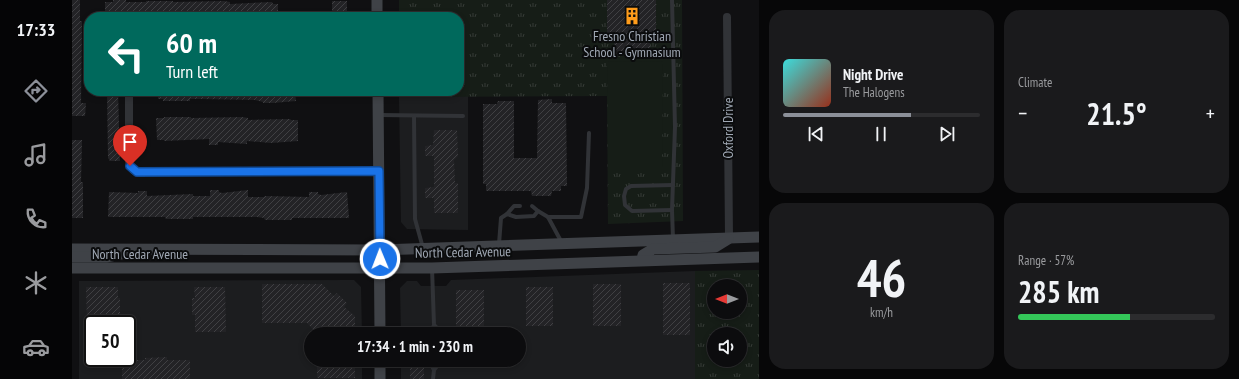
<!DOCTYPE html>
<html lang="en">
<head>
<meta charset="utf-8">
<style>
  body { margin:0; font-family:"PT Sans Narrow",sans-serif; background:#1a1a1c; color:#f1f3f6; height:100vh; display:flex; flex-direction:column; font-size:15px; white-space:nowrap }
  * { box-sizing:border-box; margin:0 }
  p { font-size:13px; color:#9a9b9e }
  .icon { flex:none; width:22px; height:22px; fill:none; stroke:currentColor; stroke-width:2; stroke-linecap:round; stroke-linejoin:round }
  .map { position:relative; flex:1; overflow:hidden }
  .panel { display:flex; flex-direction:column; gap:10px; padding:10px; background:#070708; width:480px }
  .panel>* { flex:none }
  .hud { position:absolute; left:12px; top:12px; width:380px; height:84px; border-radius:16px; box-shadow:0 2px 6px #0003,0 0 0 1px #2c2c2e; background:#00695c; color:#fff; overflow:hidden }
  .needle { width:26px; rotate:270deg }
  .buttons { position:absolute; left:635px; top:279px; display:grid; gap:8px }
  .buttons a { display:grid; place-items:center; width:40px; height:40px; border-radius:50%; background:#0c0c0e; box-shadow:0 2px 6px #0003,0 0 0 1px #2c2c2e; font-size:20px }
  .speed { position:absolute; left:12px; top:315px; display:flex; gap:8px; font-size:20px; font-weight:700; text-align:center }
  .speed>* { display:grid; place-content:center; width:52px; height:52px; border-radius:50%; background:#0c0c0e; box-shadow:0 2px 6px #0003,0 0 0 1px #2c2c2e; line-height:1 }
  .speed .limit { border:2px solid #111; border-radius:6px; background:#fff; color:#111 }
  .pin { position:absolute; display:grid; place-items:center; width:34px; height:34px; color:#fff; margin:-41px -17px; border-radius:50% 50% 50% 0; rotate:-45deg; box-shadow:0 0 4px #0007 }
  .pin .icon { rotate:45deg }
  .me { position:absolute; width:44px; margin:-22px; rotate:359deg; stroke-linejoin:round; filter:drop-shadow(0 0 3px #0008) }
  .turn { display:flex; align-items:center; gap:14px; height:84px; padding:0 16px; font-size:18px }
  .turn .icon { width:52px; height:52px; stroke-width:2.5 }
  .turn b { display:block; font-size:28px; line-height:34px }
  .big { font-size:30px; font-weight:600; line-height:1.1 }
  .panel .widget { flex:1; display:flex; flex-direction:column; justify-content:center; gap:6px; min-width:0; padding:0 14px; border-radius:16px; background:#1a1a1c }
  .panel .dial { align-items:center; gap:0 }
  .dial b { font-size:52px; line-height:1 }
  .song { display:flex; align-items:center; gap:12px }
  .cover { width:48px; height:48px; border-radius:6px; background:linear-gradient(135deg,hsl(180 70% 55%),hsl(10 70% 35%)) }
  .played { height:4px; border-radius:2px; background:linear-gradient(90deg,#8c9099 65%,#2c2c2e 65%) }
  .keys { display:flex; justify-content:space-around; direction:ltr }
  .heat { display:flex; justify-content:space-between; align-items:center; font-size:22px; direction:ltr }
  .charge { height:6px; border-radius:3px; background:linear-gradient(90deg,#34c759 57%,#2c2c2e 0) }
  .panel .tiles { flex:1; display:grid; gap:10px; grid-template-columns:repeat(2,1fr) }
  .trip { position:absolute; left:232px; top:327px; width:222px; height:40px; border-radius:20px; background:#0c0c0e; box-shadow:0 2px 6px #0003,0 0 0 1px #2c2c2e; font-weight:600; line-height:40px; text-align:center }
  main { display:flex; flex:1; min-height:0 }
  .dock { display:flex; flex-direction:column; width:72px; justify-content:space-around; align-items:center; background:#050506; color:#9a9b9e }
  .dock .icon { width:28px; height:28px }
  .dock .active { color:#8c9099 }
  .dock b { font-size:18px; color:#f1f3f6 }
  .map>svg:first-child { display:block }
  .built { fill:#1c1d1f; fill-rule:evenodd }
  .grass { fill:url(#grass-tufts); fill-rule:evenodd }
  .garden { fill:#161d17 }
  .building { fill:url(#building-hatch) }
  .lines { fill:none; stroke-linecap:round; stroke-linejoin:round }
  .service { stroke:#313337; stroke-width:4 }
  .minor { stroke:#313337; stroke-width:8 }
  .secondary { stroke:#3f4247; stroke-width:11 }
  .route-casing { stroke:#114b97; stroke-width:10 }
  .route { stroke:#1a73e8; stroke-width:7 }
  .labels { text-anchor:middle; stroke-width:4; stroke-linejoin:round; paint-order:stroke }
  .poi-label { font-size:14px; fill:#a0a8b4; stroke:#0b0c0d }
  .street-label { font-size:14px; fill:#a0a8b4; stroke:#0b0c0d }
</style>
</head>
<body>
<main>
<nav class="dock">
<b>17:33</b>
<svg class="icon active" aria-label="directions" viewBox="0 0 24 24"><path d="M12 3l9 9-9 9-9-9zM9 14v-3h6M13 9l2 2-2 2"/></svg>
<svg class="icon" aria-label="music" viewBox="0 0 24 24"><path d="M9 18V5l10-2v13"/><circle cx="6" cy="18" r="3"/><circle cx="16" cy="16" r="3"/></svg>
<svg class="icon" aria-label="phone" viewBox="0 0 24 24"><path d="M5 4h4l2 5-3 2q2 4 5 5l2-3 5 2v4C11 20 4 13 5 4z"/></svg>
<svg class="icon" aria-label="climate" viewBox="0 0 24 24"><path d="M12 3v18M4 7l16 10M4 17L20 7"/></svg>
<svg class="icon" aria-label="car" viewBox="0 0 24 24"><path d="M5 17H2v-5l4-1 3-4h7l3 4 3 1v5h-3M9 17h6M6 11h13"/><circle cx="7" cy="17" r="2"/><circle cx="17" cy="17" r="2"/></svg>
</nav>
<div class="map">
<svg width="687" height="379" viewBox="0 0 687 379">
  <defs>
    <pattern id="grass-tufts" width="24" height="20" patternUnits="userSpaceOnUse"><rect width="24" height="20" fill="#161d17"/><path d="M3 7l-1-3M5 7V3M7 7l1-3M15 17l-1-3M17 17v-4M19 17l1-3" fill="none" stroke="#353b36"/></pattern>
    <pattern id="building-hatch" width="6" height="6" patternUnits="userSpaceOnUse"><rect width="6" height="6" fill="#232326"/><path d="M-1 1l2-2M0 6l6-6M5 7l2-2" fill="none" stroke="#404043"/></pattern>
  </defs>
  <rect width="100%" height="100%" fill="#101012"/>
  <g class="built">
    <polygon points="396,96 396,230 335,229 329,222 327,97"/>
    <polygon points="623,271 623,379 329,379 329,360 447,360 447,334 329,334 328,288 335,281 345,281 349,286 374,286 379,280"/>
    <path d="M282,280L289,287L290,334H239V360H290V379H7V281ZM21,324H55V358H21Z"/>
  </g>
  <g class="grass">
    <polygon points="327,0 610,0 611,221 536,224 535,96 327,97 327,91 387,91 387,17 327,17"/>
    <path d="M687,270V379H623V271ZM642,286H668V312H642ZM642,334H668V360H642Z"/>
  </g>
  <polygon class="garden" points="591,61 590,170 536,170 535,62"/>
  <g class="building">
    <polygon points="0,0 8,0 8,21 10,21 9,103 14,103 13,116 0,116"/>
    <polygon points="41,0 54,0 54,2 74,2 74,1 101,1 101,2 152,1 158,2 158,4 200,2 201,4 206,4 206,17 33,17 33,2 41,2"/>
    <polygon points="535,0 584,0 584,33 578,33 578,54 542,54 542,34 535,34"/>
    <rect x="260" y="1" width="15" height="16"/>
    <polygon points="35,91 46,91 48,161 38,161 36,158"/>
    <polygon points="86,91 223,91 224,101 201,103 191,103 191,102 183,100 127,99 118,99 118,101 91,101 91,99 86,99"/>
    <polygon points="480,99 480,103 494,103 495,186 489,186 489,191 480,191 479,196 460,196 459,191 414,191 414,184 411,184 411,104 425,104 426,101 442,101 442,158 465,158 466,100"/>
    <polygon points="92,117 119,117 119,118 170,117 176,118 176,120 218,119 219,120 226,120 226,141 199,143 175,141 175,144 146,142 146,145 137,145 137,139 92,141 92,140 85,140 84,118 92,118"/>
    <polygon points="362,130 385,130 386,156 382,160 383,183 386,183 386,213 362,213 362,198 353,198 353,188 362,187 362,156 353,156 353,146 361,145"/>
    <polygon points="0,140 10,140 9,182 11,182 11,218 0,218"/>
    <polygon points="138,190 147,190 147,192 150,193 176,190 176,197 192,197 193,196 237,197 237,192 246,192 246,194 249,195 275,192 277,218 220,218 220,220 193,220 192,218 185,217 121,217 121,219 94,219 93,217 36,217 37,192 66,193 66,191 75,191 75,196 121,194 121,196 138,196"/>
    <rect x="591" y="283" width="27" height="52"/>
    <polygon points="190,284 250,284 262,296 265,293 275,303 272,307 283,316 283,334 245,334 235,323 190,323"/>
    <rect x="521" y="284" width="28" height="42"/>
    <polygon points="14,287 46,287 46,298 48,298 48,315 46,316 46,324 15,324"/>
    <polygon points="122,287 153,287 154,332 123,332 123,315 120,315 120,298 123,298"/>
    <rect x="454" y="287" width="27" height="39"/>
    <rect x="384" y="290" width="28" height="44"/>
    <polygon points="95,357 95,360 118,360 118,379 50,379 50,360 73,360 73,358"/>
    <rect x="245" y="360" width="38" height="18"/>
    <rect x="338" y="360" width="14" height="19"/>
  </g>
  <g class="lines">
    <g class="service">
      <polyline points="600,0 603,127 600,210 601,239"/>
      <polyline points="307,115 391,116"/>
      <polyline points="342,116 343,219 351,248"/>
      <polyline points="460,206 466,211"/>
      <polyline points="600,210 560,211 553,205 552,196 554,189 559,186 601,185"/>
      <polyline points="435,214 442,206 448,206"/>
      <polyline points="476,217 509,217 515,188 517,133"/>
      <polyline points="427,244 429,218 435,214 444,217 462,216 466,211 476,217 490,243"/>
      <polyline points="360,268 362,325"/>
      <polyline points="358,334 362,325 371,334"/>
      <polyline points="357,360 362,370 370,360"/>
      <polyline points="361,379 362,370"/>
    </g>
    <g class="minor">
      <polyline points="655,17 657,238"/>
      <polyline points="57,91 57,162 61,170 65,172 307,171"/>
    </g>
    <g class="secondary">
      <polyline points="305,0 305,17"/>
      <polyline points="306,91 308,334"/>
      <polyline points="0,249 308,250 687,237"/>
      <polyline points="0,257 34,257 53,253"/>
      <polyline points="570,260 571,255 581,249 643,247 656,239"/>
      <polyline points="0,268 360,268 687,257"/>
      <polyline points="308,360 308,379"/>
    </g>
  </g>
  <g class="lines">
    <g class="route-casing">
      <polyline id="route" points="58,166 65,172 307,171 308,259"/>
    </g>
    <use href="#route" class="route"/>
  </g>
  <defs>
    <g id="building-bare" transform="scale(1.38)"><path d="M-4-6H4V6H1V3H-1V6H-4ZM-2.5-4.3h1.7v1.8h-1.7ZM.8-4.3h1.7v1.8H.8ZM-2.5-1h1.7V.8h-1.7ZM.8-1h1.7V.8H.8Z" fill="#ff9c1b" stroke="#0b0c0d" stroke-width="2.5" paint-order="stroke"/></g>
  </defs>
  <g fill-rule="evenodd">
    <use href="#building-bare" x="560" y="16"/>
  </g>
  <g class="labels">
    <g class="poi-label">
      <text x="560" y="41">Fresno Christian<tspan x="560" dy="16">School - Gymnasium</tspan></text>
    </g>
    <g class="street-label">
      <text transform="translate(656 128) rotate(-90)" y="5">Oxford Drive</text>
      <text transform="translate(391 252) rotate(-1)" y="5">North Cedar Avenue</text>
      <text x="68" y="259">North Cedar Avenue</text>
    </g>
  </g>
</svg>
<div class="buttons">
<a><svg class="needle" viewBox="-14 -14 28 28"><path d="M0-13l5 13h-10z" fill="#e53935"/><path d="M0 13l5-13h-10z" fill="#9a9b9e"/></svg></a>
<a><svg class="icon" aria-label="sound" viewBox="0 0 24 24"><path d="M4 9h4l5-4v14l-5-4H4zM17 9q2 3 0 6"/></svg></a>
</div>
<div class="speed"><div class="limit">50</div></div>
<div class="pin" style="left:58px;top:166px;background:#d93025"><svg class="icon" aria-label="arrive" viewBox="0 0 24 24"><path d="M6 21V4h12l-3 4 3 4H6"/></svg></div>
<svg class="me" style="left:308px;top:259px" viewBox="-20 -20 40 40"><circle r="17" fill="#1a73e8" stroke="#fff" stroke-width="3"/><path d="M0-11L8 9 0 5-8 9z" fill="#fff"/></svg>
<div class="trip">17:34 · 1 min · 230 m</div>
<div class="hud">
<div class="turn"><svg class="icon" aria-label="left" viewBox="0 0 24 24"><path d="M17 20v-9H6M10 6l-5 5 5 5"/></svg><div><b>60 m</b>Turn left</div></div>
</div>
</div>
<section class="panel">
<div class="tiles">
<div class="widget">
<div class="song"><i class="cover"></i><div><b>Night Drive</b><p>The Halogens</p></div></div>
<div class="played"></div>
<div class="keys"><svg class="icon" aria-label="previous" viewBox="0 0 24 24"><path d="M18 5L8 12l10 7zM5 5v14"/></svg><svg class="icon" aria-label="pause" viewBox="0 0 24 24"><path d="M8 5v14M16 5v14"/></svg><svg class="icon" aria-label="next" viewBox="0 0 24 24"><path d="M6 5l10 7-10 7zM19 5v14"/></svg></div>
</div>
<div class="widget"><p>Climate</p>
<div class="heat"><a>−</a><b class="big">21.5°</b><a>+</a></div>
</div>
<div class="widget dial"><b>46</b><p>km/h</p></div>
<div class="widget"><p>Range · 57%</p><b class="big">285 km</b><div class="charge"></div></div>
</div>
</section>
</main>
</body>
</html>
